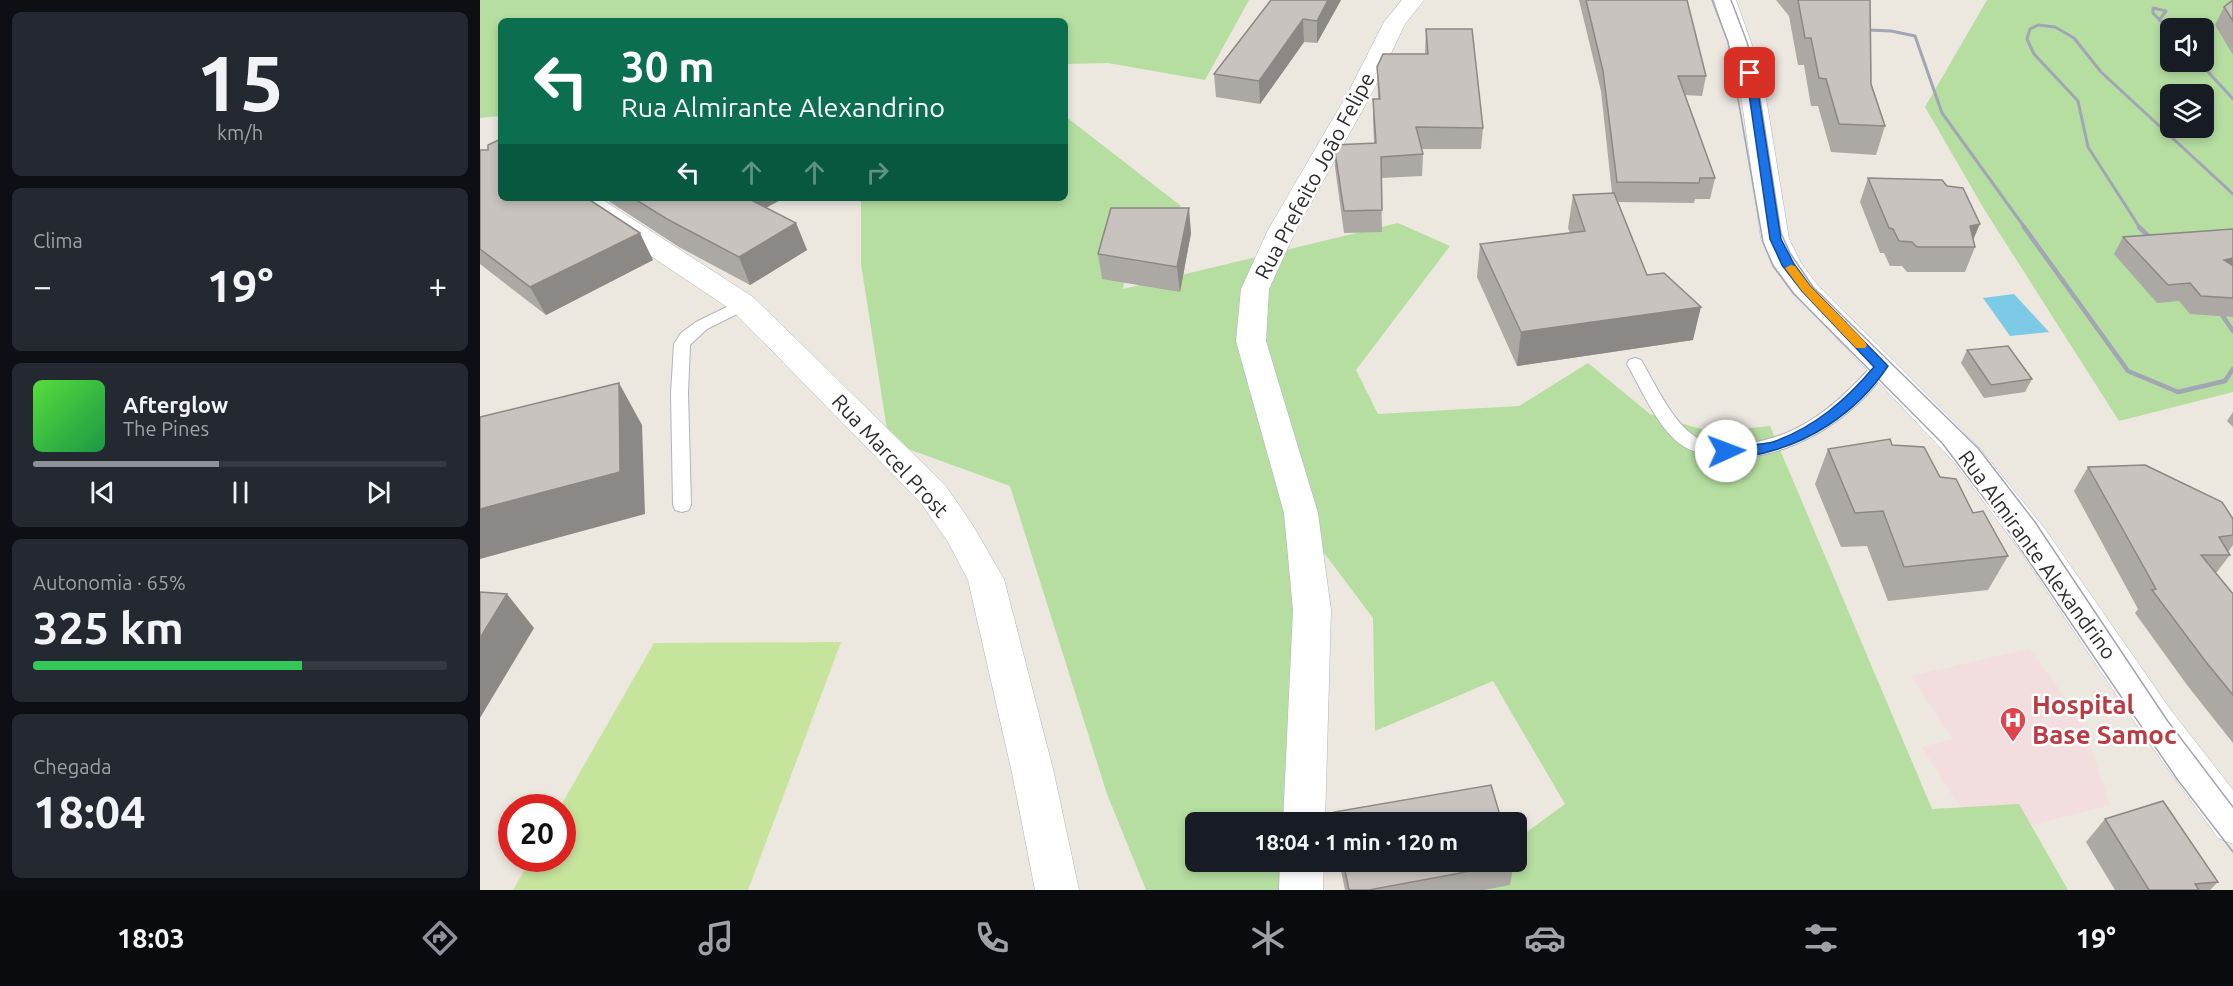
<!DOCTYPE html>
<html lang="pt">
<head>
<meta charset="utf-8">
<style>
  body { margin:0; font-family:Ubuntu,sans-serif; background:#242831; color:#f1f3f6; height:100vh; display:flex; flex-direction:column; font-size:22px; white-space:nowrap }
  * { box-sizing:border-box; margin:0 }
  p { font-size:20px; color:#9ea1a6 }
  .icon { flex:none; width:33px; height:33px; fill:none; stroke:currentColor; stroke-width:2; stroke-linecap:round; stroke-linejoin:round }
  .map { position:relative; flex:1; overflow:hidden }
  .drawer { display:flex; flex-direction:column; gap:12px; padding:12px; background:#0d0f14; width:480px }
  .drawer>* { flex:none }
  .top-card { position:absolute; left:18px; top:18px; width:570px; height:183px; border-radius:9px; box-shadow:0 3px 9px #0003; background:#0b6e4f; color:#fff; overflow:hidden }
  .controls { position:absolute; left:1680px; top:18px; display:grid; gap:12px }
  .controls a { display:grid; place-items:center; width:54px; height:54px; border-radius:9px; background:#171b24; box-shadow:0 3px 9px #0003; font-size:30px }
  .speed { position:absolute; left:18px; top:794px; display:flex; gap:12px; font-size:30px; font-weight:700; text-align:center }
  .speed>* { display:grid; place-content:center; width:78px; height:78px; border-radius:50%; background:#171b24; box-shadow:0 3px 9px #0003; line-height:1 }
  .speed .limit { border:9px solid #d22; background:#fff; color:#111 }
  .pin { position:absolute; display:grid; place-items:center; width:51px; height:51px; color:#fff; margin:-26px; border-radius:12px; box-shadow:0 3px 9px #0006 }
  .me { position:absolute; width:66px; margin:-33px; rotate:88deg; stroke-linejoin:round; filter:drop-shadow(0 0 4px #0008) }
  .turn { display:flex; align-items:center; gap:21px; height:126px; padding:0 24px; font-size:27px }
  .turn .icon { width:78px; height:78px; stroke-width:2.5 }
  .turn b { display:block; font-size:42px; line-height:51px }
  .lanes { display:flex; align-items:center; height:57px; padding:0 24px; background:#0003; justify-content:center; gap:30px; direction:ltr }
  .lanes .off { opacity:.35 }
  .big { font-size:45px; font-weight:700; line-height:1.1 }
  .drawer .tile { flex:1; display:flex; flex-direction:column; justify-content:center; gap:9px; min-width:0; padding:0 21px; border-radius:9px; background:#242831 }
  .drawer .dial { align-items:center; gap:0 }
  .dial b { font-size:78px; line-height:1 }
  .song { display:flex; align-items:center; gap:18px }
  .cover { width:72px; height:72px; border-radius:9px; background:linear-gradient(135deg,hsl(110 70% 55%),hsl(140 70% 35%)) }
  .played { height:6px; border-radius:3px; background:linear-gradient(90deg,#8c9099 45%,#363941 45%) }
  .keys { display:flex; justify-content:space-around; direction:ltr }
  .heat { display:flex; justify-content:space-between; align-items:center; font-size:33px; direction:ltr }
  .charge { height:9px; border-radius:4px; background:linear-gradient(90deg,#34c759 65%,#363941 0) }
  .trip { position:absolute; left:705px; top:812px; width:342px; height:60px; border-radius:9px; background:#171b24; box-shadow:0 3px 9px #0003; font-weight:700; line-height:60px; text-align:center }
  .tabs { display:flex; height:96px; justify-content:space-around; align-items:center; background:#090b0e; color:#9ea1a6 }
  .tabs .icon { width:42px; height:42px }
  .tabs .selected { color:#8c9099 }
  .tabs b { font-size:27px; color:#f1f3f6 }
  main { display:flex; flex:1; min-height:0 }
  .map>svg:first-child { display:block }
  .medical { fill:#f2dedf }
  .green { fill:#b6dea1; fill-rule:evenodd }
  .pitch { fill:#c7e49d }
  .water { fill:#7ccae5 }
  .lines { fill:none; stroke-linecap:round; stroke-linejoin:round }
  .service-casing { stroke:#b3b5be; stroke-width:2 }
  .minor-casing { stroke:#b3b5be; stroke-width:1 }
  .tertiary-casing { stroke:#b3b5be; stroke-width:1 }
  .service { fill:#fff; fill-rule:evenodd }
  .minor { fill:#fff; fill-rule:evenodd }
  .tertiary { fill:#fff; fill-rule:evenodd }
  .tram { stroke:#a2a5b4; stroke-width:1.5 }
  .rail-far1 { stroke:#a2a5b4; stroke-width:3 }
  .rail { stroke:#a2a5b4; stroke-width:4.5 }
  .wall { fill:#aca8a4 }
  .shaded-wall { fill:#8c8886 }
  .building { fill:#c8c3bf; stroke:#8c8886; stroke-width:1.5 }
  .route { fill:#1a73e8; stroke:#114b97; stroke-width:1.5 }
  .slow { fill:#f59e0b }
  .labels { text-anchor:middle; stroke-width:5; stroke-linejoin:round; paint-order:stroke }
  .street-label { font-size:21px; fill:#2c2c2c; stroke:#fff }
  .near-health-label { font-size:26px; font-weight:bold; fill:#be3a42; stroke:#fff; text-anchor:start }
</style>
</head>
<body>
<main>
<section class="drawer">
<div class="tile dial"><b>15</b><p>km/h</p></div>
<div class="tile"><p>Clima</p>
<div class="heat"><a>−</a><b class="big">19°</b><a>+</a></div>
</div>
<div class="tile">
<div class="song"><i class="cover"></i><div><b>Afterglow</b><p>The Pines</p></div></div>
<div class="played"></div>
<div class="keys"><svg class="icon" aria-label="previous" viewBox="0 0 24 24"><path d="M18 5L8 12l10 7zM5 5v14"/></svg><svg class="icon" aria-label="pause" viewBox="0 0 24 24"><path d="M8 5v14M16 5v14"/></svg><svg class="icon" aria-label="next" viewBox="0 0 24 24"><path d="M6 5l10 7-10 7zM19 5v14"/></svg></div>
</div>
<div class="tile"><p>Autonomia · 65%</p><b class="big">325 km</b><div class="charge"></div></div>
<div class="tile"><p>Chegada</p><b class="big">18:04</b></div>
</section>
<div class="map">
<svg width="1753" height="890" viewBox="0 0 1753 890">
  <rect width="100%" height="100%" fill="#ece7df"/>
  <polygon class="medical" points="1549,649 1601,719 1630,805 1499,838 1442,747 1473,739 1431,676"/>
  <g class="green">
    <polygon points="0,0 769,0 725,80 628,63 585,64 585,21 21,21 21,116 0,118"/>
    <path d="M1507,0H1753V392L1639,421L1504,209L1445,107ZM1690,28H1724V62H1690ZM1690,94H1724V128H1690Z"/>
    <polygon points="585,116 701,206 651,244 643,289 918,223 970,246 876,370 898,414 1039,406 1108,363 1170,414 1231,432 1290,426 1452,809 1539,804 1588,890 965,890 1005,861 1036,861 1037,839 1085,804 1013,681 895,731 893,618 817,517 808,822 716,822 716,861 807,861 806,890 666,890 627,794 530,486 409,442 381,264 381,198 585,198"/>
  </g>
  <polygon class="pitch" points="361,642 268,890 33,890 51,858 82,858 82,807 80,807 174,643"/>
  <polygon class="water" points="1534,294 1569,332 1530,336 1503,298"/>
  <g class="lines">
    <g class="service-casing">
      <g id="service">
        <polygon points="263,299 269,300 271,304 269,308 227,329 210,345 208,393 211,505 209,510 202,512 195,510 193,505 191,393 194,344 201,333 216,322"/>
        <path d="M1155,358L1161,360C1176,385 1190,418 1213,435C1224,444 1239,445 1253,444C1314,443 1357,406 1395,362H1407L1409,366C1376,420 1303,464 1239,457C1226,455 1211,452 1200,444C1176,425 1162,390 1147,364L1149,360Z"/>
      </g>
    </g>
    <g class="minor-casing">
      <g id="minor">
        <polygon points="922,0 944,0 925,24 893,91 816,230 789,289 786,341 838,513 851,610 845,822 803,822 813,610 804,513 756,341 761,289 788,230 869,91 904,22"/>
        <polygon points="89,198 120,198 273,297 465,485 492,524 524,579 574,773 599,890 555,890 532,773 488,580 468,542 441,503 253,311 93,204"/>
        <polygon points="800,861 844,861 843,890 799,890"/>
      </g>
    </g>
    <g class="tertiary-casing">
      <polygon id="tertiary" points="1234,0 1256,0 1282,73 1309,239 1321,263 1336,283 1498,446 1565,529 1690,709 1753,790 1753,844 1738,838 1662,733 1539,549 1474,462 1316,295 1294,265 1281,239 1258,73"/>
    </g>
    <use href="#service" class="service"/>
    <use href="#minor" class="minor"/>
    <use href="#tertiary" class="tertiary"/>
    <g class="tram">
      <polyline points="1232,0 1248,42 1283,242 1293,266 1313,293 1462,443 1523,523 1697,779 1753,852"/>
      <polyline points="1251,0 1267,42 1278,85 1301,233 1310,253 1333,287 1498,448 1555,522 1687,720 1753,807"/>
    </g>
    <g class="rail-far1">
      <polyline points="1680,19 1686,11 1673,8 1673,13 1690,31"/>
      <polyline points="1389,30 1411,31 1435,36 1462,113 1545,228"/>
      <polyline points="1719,62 1753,99"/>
      <polyline points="1660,228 1608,147 1598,101 1554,54 1547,39 1550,29 1558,25 1575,27 1594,38 1621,72 1753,194"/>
    </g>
    <g class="rail">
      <polyline points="1544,227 1648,371 1698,392 1745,381 1753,369"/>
      <polyline points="1659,227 1679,246"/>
      <polyline points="1733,302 1753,331"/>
    </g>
  </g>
  <g class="wall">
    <polygon points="791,0 861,0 837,43 824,42 780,104 736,97 734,74"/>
    <polygon points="1099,0 1207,0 1226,76 1222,96 1205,95 1235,178 1230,199 1215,199 1214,203 1138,202 1167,275 1213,340 1037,366 997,277 1000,244 1090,233 1088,228 1093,195 1132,193 1121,91"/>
    <polygon points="1296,0 1390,0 1391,84 1405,126 1396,155 1351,152 1338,106 1331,106 1324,65 1318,65 1309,16"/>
    <polygon points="1753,0 1753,55 1735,25 1744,7"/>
    <polygon points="946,29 1003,128 1001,149 941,149 943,154 942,176 901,178 902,232 864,233 855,167 854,145 894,143 893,120 893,99 898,99 897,67 945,54"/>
    <polygon points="0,150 173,260 66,315 0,264"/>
    <polygon points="1388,178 1493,240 1495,247 1485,272 1427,272 1422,266 1410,266 1404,253 1400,253 1380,202"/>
    <polygon points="124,198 304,198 286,208 316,223 327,250 270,285 199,247"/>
    <polygon points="1753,229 1753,317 1710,314 1699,301 1677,303 1634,254 1643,237"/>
    <polygon points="711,233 700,292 622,279 618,254"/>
    <polygon points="1487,350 1552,379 1545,392 1504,398 1481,363"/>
    <polygon points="1753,412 1753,427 1747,421"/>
    <polygon points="1412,445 1493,513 1528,556 1508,590 1408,601 1387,546 1361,547 1335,484 1348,449"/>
    <polygon points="1608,467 1753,519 1753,545 1748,552 1750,555 1736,573 1753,594 1753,743 1707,685 1655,613 1658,609 1594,491"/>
    <polygon points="1625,819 1738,882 1730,890 1635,890 1606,842"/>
    <polygon points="859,861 1033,861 1034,863 1030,885 1004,890 865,890"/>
  </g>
  <g class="shaded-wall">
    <polygon points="848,0 861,0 837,43 837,21"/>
    <polygon points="823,19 824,42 780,104 779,81"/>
    <polygon points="256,198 304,198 265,219"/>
    <polygon points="709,208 711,233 700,292 697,267"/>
    <polygon points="316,223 327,250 270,285 259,257"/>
    <polygon points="1500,224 1490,247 1490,226"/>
    <polygon points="160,233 173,260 66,315 50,287"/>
    <polygon points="1753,258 1753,274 1744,260"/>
    <polygon points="1221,307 1213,340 1037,366 1041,332"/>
    <polygon points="139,383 162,425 165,514 0,559 0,509"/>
    <polygon points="27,594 54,628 0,718 0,638"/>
  </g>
  <g class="building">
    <polygon points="791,0 848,0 837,21 823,19 779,81 734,74"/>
    <polygon points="1106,0 1207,0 1226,76 1198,76 1235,178 1220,178 1219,183 1137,182 1123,71"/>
    <polygon points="1318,0 1390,0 1391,84 1405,126 1359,124 1346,79 1339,78 1331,38 1325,38"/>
    <polygon points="1753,0 1753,21 1744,7"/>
    <polygon points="946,29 992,29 1003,128 936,127 943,154 901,157 902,210 864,211 854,145 896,143 893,99 900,99 897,67 903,54 948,54"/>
    <polygon points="21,139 21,198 107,198 160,233 50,287 0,249 0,150 8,150 8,145"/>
    <polygon points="1388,178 1462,180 1467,186 1483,188 1500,224 1490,226 1495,247 1437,247 1432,242 1419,241 1413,229 1409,228"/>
    <polygon points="1134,193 1167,275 1184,273 1221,307 1041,332 1000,244 1105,231 1093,195"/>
    <polygon points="153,198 267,198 316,223 259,257 187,219"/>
    <polygon points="631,208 709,208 697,267 618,254"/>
    <polygon points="1753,229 1753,258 1744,260 1753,266 1753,298 1721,296 1710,283 1688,285 1643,237"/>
    <polygon points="1528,346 1552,379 1511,385 1487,350"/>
    <polygon points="139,383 140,472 0,509 0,417"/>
    <polygon points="1410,439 1412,445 1444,447 1460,477 1476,479 1493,513 1503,511 1528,556 1424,567 1403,511 1375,513 1348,449"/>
    <polygon points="1665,465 1742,502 1753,519 1753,535 1739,537 1750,555 1721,555 1753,594 1753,695 1726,662 1672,590 1676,589 1608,467"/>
    <polygon points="0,592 27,594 0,638"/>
    <polygon points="1011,785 1022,822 856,822 854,812"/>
    <polygon points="1683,801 1738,882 1715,884 1719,890 1669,890 1625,819"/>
    <polygon points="863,861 1033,861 1034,863 889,890 869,890"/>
  </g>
  <path class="route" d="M1270,70L1275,73L1301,239L1314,264L1330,286L1408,366C1376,414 1326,446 1270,456C1261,458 1245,459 1239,451C1245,444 1281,446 1293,442C1335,427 1366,400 1394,367L1322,291L1302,265L1290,239L1266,73Z"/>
  <polygon class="slow" points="1311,265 1315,266 1330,286 1385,342 1387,345 1385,348 1376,348 1322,291 1305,268"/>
  <defs>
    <g id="hospital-pin" transform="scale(1.35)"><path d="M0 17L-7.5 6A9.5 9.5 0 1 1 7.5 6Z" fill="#e0444e" stroke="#fff"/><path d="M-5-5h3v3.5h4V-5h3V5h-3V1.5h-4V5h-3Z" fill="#fff"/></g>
  </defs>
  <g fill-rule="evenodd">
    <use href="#hospital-pin" x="1533" y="720"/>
  </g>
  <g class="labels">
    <g class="street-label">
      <text transform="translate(835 176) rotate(-62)" y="7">Rua Prefeito João Felipe</text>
      <text transform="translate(410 456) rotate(47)" y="7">Rua Marcel Prost</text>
      <text transform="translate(1557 555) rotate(54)" y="7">Rua Almirante Alexandrino</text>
    </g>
    <g class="near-health-label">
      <text x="1552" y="714">Hospital<tspan x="1552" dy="30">Base Samoc</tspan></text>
    </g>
  </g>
</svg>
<div class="controls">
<a><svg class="icon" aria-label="sound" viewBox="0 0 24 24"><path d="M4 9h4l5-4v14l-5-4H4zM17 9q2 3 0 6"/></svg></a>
<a><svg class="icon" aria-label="layers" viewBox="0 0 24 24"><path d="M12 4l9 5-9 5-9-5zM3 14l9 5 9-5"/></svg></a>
</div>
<div class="speed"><div class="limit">20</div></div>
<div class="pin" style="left:1270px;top:73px;background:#d93025"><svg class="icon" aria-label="arrive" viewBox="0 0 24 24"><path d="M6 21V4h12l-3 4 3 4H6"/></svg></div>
<svg class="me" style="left:1246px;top:451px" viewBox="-20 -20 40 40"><circle r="19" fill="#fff"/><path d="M0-13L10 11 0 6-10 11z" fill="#1a73e8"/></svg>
<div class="trip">18:04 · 1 min · 120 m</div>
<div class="top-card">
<div class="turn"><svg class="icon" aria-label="left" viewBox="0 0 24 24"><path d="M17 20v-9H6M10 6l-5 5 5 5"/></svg><div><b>30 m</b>Rua Almirante Alexandrino</div></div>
<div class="lanes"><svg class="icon" aria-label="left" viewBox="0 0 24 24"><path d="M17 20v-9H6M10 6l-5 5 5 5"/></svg><svg class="icon off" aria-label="ahead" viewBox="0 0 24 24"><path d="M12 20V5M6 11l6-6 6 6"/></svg><svg class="icon off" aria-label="ahead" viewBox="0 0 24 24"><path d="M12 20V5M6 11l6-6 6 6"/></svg><svg class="icon off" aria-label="right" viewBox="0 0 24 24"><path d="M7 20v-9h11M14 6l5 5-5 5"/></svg></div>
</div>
</div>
</main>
<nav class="tabs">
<b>18:03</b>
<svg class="icon selected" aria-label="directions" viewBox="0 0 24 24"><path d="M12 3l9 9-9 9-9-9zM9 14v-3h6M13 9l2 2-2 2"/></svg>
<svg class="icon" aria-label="music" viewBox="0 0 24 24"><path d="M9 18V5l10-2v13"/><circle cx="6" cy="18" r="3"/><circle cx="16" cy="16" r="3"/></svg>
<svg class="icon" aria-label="phone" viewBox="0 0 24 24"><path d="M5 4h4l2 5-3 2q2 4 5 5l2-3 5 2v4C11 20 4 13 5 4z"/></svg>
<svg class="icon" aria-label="climate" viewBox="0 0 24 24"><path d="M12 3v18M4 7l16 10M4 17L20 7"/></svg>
<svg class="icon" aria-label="car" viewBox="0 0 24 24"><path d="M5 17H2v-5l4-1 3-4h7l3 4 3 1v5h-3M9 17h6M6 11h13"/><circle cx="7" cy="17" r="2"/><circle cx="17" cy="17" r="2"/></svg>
<svg class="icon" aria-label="filters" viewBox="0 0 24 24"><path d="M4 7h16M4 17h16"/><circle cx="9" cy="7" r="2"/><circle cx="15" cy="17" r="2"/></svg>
<b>19°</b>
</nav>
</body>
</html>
